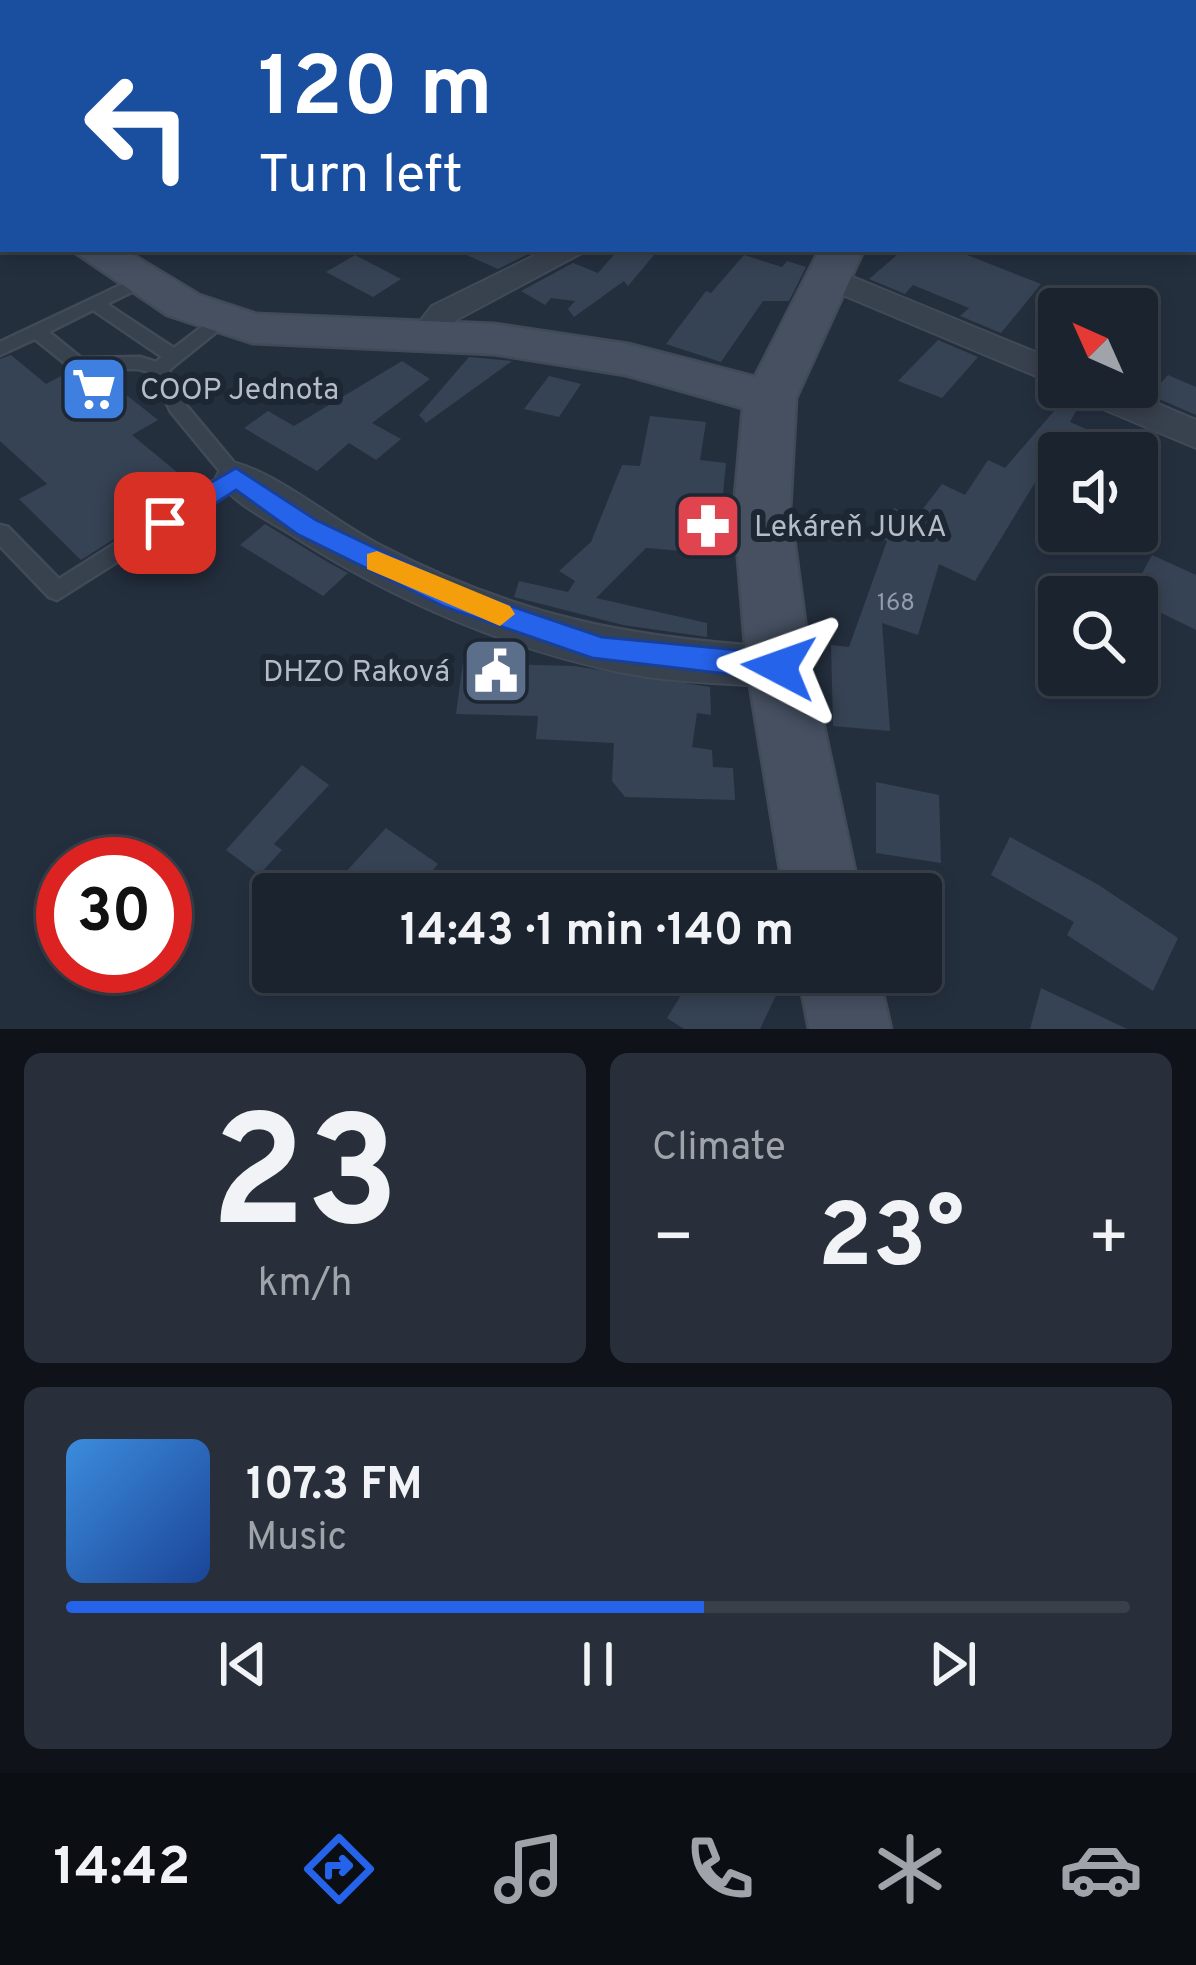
<!DOCTYPE html>
<html lang="en">
<head>
<meta charset="utf-8">
<style>
  body { margin:0; font-family:Overpass,sans-serif; background:#282f3a; color:#f1f3f6; height:100vh; display:flex; flex-direction:column; font-size:45px; white-space:nowrap }
  * { box-sizing:border-box; margin:0 }
  p { font-size:39px; color:#a0a4aa }
  .icon { flex:none; width:66px; height:66px; fill:none; stroke:currentColor; stroke-width:2; stroke-linecap:round; stroke-linejoin:round }
  .map { position:relative; height:1029px; overflow:hidden }
  .details { display:flex; flex-direction:column; gap:24px; padding:24px; background:#0f1319; flex:1 }
  .details>* { flex:none }
  .hud { position:absolute; left:0px; top:0px; width:1197px; height:252px; box-shadow:0 6px 18px #0003,0 0 0 3px #39404a; background:#1a4fa0; color:#fff; overflow:hidden }
  .needle { width:78px; rotate:315deg }
  .controls { position:absolute; left:1038px; top:288px; display:grid; gap:24px }
  .controls a { display:grid; place-items:center; width:120px; height:120px; border-radius:12px; background:#1b232e; box-shadow:0 6px 18px #0003,0 0 0 3px #39404a; font-size:60px }
  .speed { position:absolute; left:36px; top:837px; display:flex; gap:24px; font-size:60px; font-weight:700; text-align:center }
  .speed>* { display:grid; place-content:center; width:156px; height:156px; border-radius:50%; background:#1b232e; box-shadow:0 6px 18px #0003,0 0 0 3px #39404a; line-height:1 }
  .speed .limit { border:18px solid #d22; background:#fff; color:#111 }
  .pin { position:absolute; display:grid; place-items:center; width:102px; height:102px; color:#fff; margin:-51px; border-radius:24px; box-shadow:0 6px 18px #0006 }
  .me { position:absolute; width:132px; margin:-66px; rotate:274deg; stroke-linejoin:round; filter:drop-shadow(0 0 9px #0008) }
  .turn { display:flex; align-items:center; gap:42px; height:252px; padding:0 60px; font-size:54px }
  .turn .icon { width:156px; height:156px; stroke-width:2.5 }
  .turn b { display:block; font-size:84px; line-height:102px }
  .big { font-size:90px; font-weight:700; line-height:1.1 }
  .details .widget { flex:1; display:flex; flex-direction:column; justify-content:center; gap:18px; min-width:0; padding:0 42px; border-radius:18px; background:#282f3a }
  .details .dial { align-items:center; gap:0 }
  .dial b { font-size:156px; line-height:1 }
  .song { display:flex; align-items:center; gap:36px }
  .cover { width:144px; height:144px; border-radius:18px; background:linear-gradient(135deg,hsl(210 70% 55%),hsl(220 70% 35%)) }
  .played { height:12px; border-radius:6px; background:linear-gradient(90deg,#2563eb 60%,#39404a 60%) }
  .keys { display:flex; justify-content:space-around; direction:ltr }
  .heat { display:flex; justify-content:space-between; align-items:center; font-size:66px; direction:ltr }
  .details .tiles { flex:1; display:grid; gap:24px; grid-template-columns:1fr 1fr }
  .widget:last-child { grid-column:span 2 }
  .trip { position:absolute; left:252px; top:873px; width:690px; height:120px; border-radius:12px; background:#1b232e; box-shadow:0 6px 18px #0003,0 0 0 3px #39404a; font-weight:700; line-height:120px; text-align:center }
  .menu { display:flex; height:192px; justify-content:space-around; align-items:center; background:#0b0e12; color:#a0a4aa }
  .menu .icon { width:84px; height:84px }
  .menu .on { color:#2563eb }
  .menu b { font-size:54px; color:#f1f3f6 }
  .map>svg:first-child { display:block }
  .building { fill:#364354 }
  .lines { fill:none; stroke-linecap:round; stroke-linejoin:round }
  .lane-casing { stroke:#414a57; stroke-width:5 }
  .street-casing { stroke:#414a57; stroke-width:4 }
  .secondary-casing { stroke:#414a57; stroke-width:5 }
  .lane { fill:#38414e; fill-rule:evenodd }
  .street { fill:#38414e; fill-rule:evenodd }
  .secondary { fill:#465061; fill-rule:evenodd }
  .rail-casing { stroke:#5a6575; stroke-width:9 }
  .rail { stroke:#1d2633; stroke-width:6; stroke-dasharray:16; stroke-linecap:butt }
  .route { fill:#2563eb; stroke:#184099; stroke-width:3 }
  .slow { fill:#f59e0b }
  .labels { text-anchor:middle; stroke-width:12; stroke-linejoin:round; paint-order:stroke }
  .number-label { font-size:24px; fill:#929caa }
  .poi-label { font-size:30px; fill:#b4bcc9; stroke:#1d2633; text-anchor:start }
</style>
</head>
<body>
<div class="map">
<svg width="1196" height="1029" viewBox="0 0 1196 1029">
  <rect width="100%" height="100%" fill="#242f3e"/>
  <g class="building">
    <polygon points="453,249 538,249 498,269"/>
    <polygon points="619,249 659,249 628,286 624,281 574,317 568,309 575,301 551,298 545,305 521,291 573,263 598,273"/>
    <polygon points="904,249 952,249 1041,284 1001,333 960,316 969,308 913,285 905,294 869,279"/>
    <polygon points="355,255 401,279 373,297 326,272"/>
    <polygon points="744,255 782,267 787,261 806,267 789,301 763,301 721,362 666,344 706,291 711,293"/>
    <polygon points="938,340 978,357 942,398 898,381"/>
    <polygon points="11,355 46,384 63,375 81,389 102,378 110,382 158,420 132,435 195,487 81,560 19,499 47,484 0,441 0,359"/>
    <polygon points="469,357 512,361 426,423 419,415"/>
    <polygon points="402,361 430,379 372,423 401,439 376,460 349,443 317,471 244,428 268,411 294,426"/>
    <polygon points="1168,375 1196,387 1196,415 1150,395"/>
    <polygon points="549,376 581,384 559,417 524,409"/>
    <polygon points="1067,396 1080,404 1070,422 1142,453 1053,453 975,581 939,564 918,635 882,623 890,731 833,726 831,645 849,647 887,541 875,535 894,508 916,518 942,484 965,495 988,460 1005,468"/>
    <polygon points="650,416 706,422 700,460 726,463 717,554 646,548 596,598 707,623 707,637 623,625 514,597 519,581 568,592 575,581 559,571 591,542 622,465 640,466"/>
    <polygon points="265,524 331,564 348,573 323,596 240,545"/>
    <polygon points="1152,555 1196,575 1196,630 1129,597"/>
    <polygon points="463,663 574,666 710,687 711,715 697,713 692,747 712,750 713,767 733,768 735,800 625,797 612,781 614,743 536,739 538,716 456,714"/>
    <polygon points="302,765 329,785 274,844 282,850 259,875 226,850"/>
    <polygon points="876,782 939,795 941,863 876,853"/>
    <polygon points="386,828 438,864 413,894 370,894 344,874"/>
    <polygon points="1010,837 1097,884 1178,938 1153,991 1067,935 1074,922 991,875"/>
    <polygon points="695,972 752,972 779,989 760,1029 684,1029 667,1018"/>
    <polygon points="1041,988 1127,1029 1030,1029"/>
  </g>
  <g class="lines">
    <g class="lane-casing">
      <path id="lane" d="M140,276L148,281L146,285L107,304L174,348L216,316L222,315L231,320L169,370L186,405L246,477L243,482L57,600L49,597L0,546V525L8,527L59,579L223,475L171,412L152,373L139,369L71,368L35,339L0,355V342ZM93,310L162,357L156,362L140,357L81,358L49,332Z"/>
    </g>
    <g class="street-casing">
      <g id="street">
        <polygon points="56,0 111,0 54,3"/>
        <polygon points="336,0 364,0 334,3"/>
        <polygon points="506,0 532,0 534,3 509,3"/>
        <polygon points="972,0 1003,0 1005,3 975,3"/>
        <polygon points="0,27 3,27 0,43"/>
        <polygon points="1194,65 1196,66 1196,82 1194,81"/>
        <polygon points="548,249 589,249 456,320 441,342 415,342 410,334 432,306"/>
        <polygon points="831,268 1059,362 1062,387 819,285 814,278 819,271"/>
        <polygon points="1066,387 1118,387 1196,420 1196,448 1072,396"/>
        <path d="M236,463C282,476 335,522 380,545C517,616 627,638 779,647L796,653L803,667L796,681L779,687C727,683 675,683 624,673C509,650 394,600 295,537C270,521 231,503 216,477L222,467Z"/>
      </g>
    </g>
    <g class="secondary-casing">
      <g id="secondary">
        <polygon points="933,0 965,0 931,3"/>
        <polygon points="3,129 3,154 0,155 0,130"/>
        <polygon points="0,176 3,177 3,202 0,202"/>
        <polygon points="70,249 123,249 199,295 256,314 494,324 628,344 755,377 820,249 864,249 796,398 790,509 811,667 860,894 784,894 747,667 734,509 743,408 626,375 494,354 252,343 167,315"/>
        <polygon points="798,972 878,972 891,1029 809,1029"/>
      </g>
    </g>
    <use href="#lane" class="lane"/>
    <use href="#street" class="street"/>
    <use href="#secondary" class="secondary"/>
    <g class="rail-casing">
      <polyline id="rail" points="188,3 196,0"/>
    </g>
    <use href="#rail" class="rail"/>
  </g>
  <polygon class="route" points="236,468 316,520 466,591 602,637 779,654 794,667 779,680 592,658 445,607 297,534 236,490 174,530 155,530 155,515"/>
  <polygon class="slow" points="377,551 510,606 515,614 500,626 367,569 367,554"/>
  <defs>
    <g id="supermarket-square" transform="scale(3.45)"><rect x="-9" y="-9" width="18" height="18" rx="4" fill="#3f7fe0" stroke="#1d2633"/><path d="M-6-5.5h2.5l.6 2H6L4.5 2H-2.5L-4.4-4H-6ZM-1.5 3.2a1.3 1.3 0 1 0 .1 0ZM3 3.2a1.3 1.3 0 1 0 .1 0Z" fill="#fff"/></g>
    <g id="pharmacy-square" transform="scale(3.45)"><rect x="-9" y="-9" width="18" height="18" rx="4" fill="#e0444e" stroke="#1d2633"/><path d="M-2-6h4v4h4v4h-4v4h-4v-4h-4v-4h4Z" fill="#fff"/></g>
    <g id="civic-square" transform="scale(3.45)"><rect x="-9" y="-9" width="18" height="18" rx="4" fill="#5c6f8a" stroke="#1d2633"/><path d="M-.6-6.5H3V-4.5H.6V-3L4-1V1h2V6H-6V1h2V-1L-.6-3ZM-1.2 2.5V6h2.4V2.5Z" fill="#fff"/></g>
  </defs>
  <g fill-rule="evenodd">
    <use href="#supermarket-square" x="94" y="389"/>
    <use href="#pharmacy-square" x="708" y="526"/>
    <use href="#civic-square" x="496" y="671"/>
  </g>
  <g class="labels">
    <g class="number-label">
      <text x="896" y="610">168</text>
    </g>
    <g class="poi-label">
      <text x="140" y="399">COOP Jednota</text>
      <text x="754" y="536">Lekáreň JUKA</text>
      <text x="450" y="681" text-anchor="end">DHZO Raková</text>
    </g>
  </g>
</svg>
<div class="controls">
<a><svg class="needle" viewBox="-14 -14 28 28"><path d="M0-13l5 13h-10z" fill="#e53935"/><path d="M0 13l5-13h-10z" fill="#a0a4aa"/></svg></a>
<a><svg class="icon" aria-label="sound" viewBox="0 0 24 24"><path d="M4 9h4l5-4v14l-5-4H4zM17 9q2 3 0 6"/></svg></a>
<a><svg class="icon" aria-label="search" viewBox="0 0 24 24"><circle cx="10" cy="10" r="6"/><path d="M15 15l6 6"/></svg></a>
</div>
<div class="speed"><div class="limit">30</div></div>
<div class="pin" style="left:165px;top:523px;background:#d93025"><svg class="icon" aria-label="arrive" viewBox="0 0 24 24"><path d="M6 21V4h12l-3 4 3 4H6"/></svg></div>
<svg class="me" style="left:779px;top:667px" viewBox="-20 -20 40 40"><path d="M0-17L14 15 0 8-14 15z" fill="#2563eb" stroke="#fff" stroke-width="4"/></svg>
<div class="trip">14:43 · 1 min · 140 m</div>
<div class="hud">
<div class="turn"><svg class="icon" aria-label="left" viewBox="0 0 24 24"><path d="M17 20v-9H6M10 6l-5 5 5 5"/></svg><div><b>120 m</b>Turn left</div></div>
</div>
</div>
<section class="details">
<div class="tiles">
<div class="widget dial"><b>23</b><p>km/h</p></div>
<div class="widget"><p>Climate</p>
<div class="heat"><a>−</a><b class="big">23°</b><a>+</a></div>
</div>
<div class="widget">
<div class="song"><i class="cover"></i><div><b>107.3 FM</b><p>Music</p></div></div>
<div class="played"></div>
<div class="keys"><svg class="icon" aria-label="previous" viewBox="0 0 24 24"><path d="M18 5L8 12l10 7zM5 5v14"/></svg><svg class="icon" aria-label="pause" viewBox="0 0 24 24"><path d="M8 5v14M16 5v14"/></svg><svg class="icon" aria-label="next" viewBox="0 0 24 24"><path d="M6 5l10 7-10 7zM19 5v14"/></svg></div>
</div>
</div>
</section>
<nav class="menu">
<b>14:42</b>
<svg class="icon on" aria-label="directions" viewBox="0 0 24 24"><path d="M12 3l9 9-9 9-9-9zM9 14v-3h6M13 9l2 2-2 2"/></svg>
<svg class="icon" aria-label="music" viewBox="0 0 24 24"><path d="M9 18V5l10-2v13"/><circle cx="6" cy="18" r="3"/><circle cx="16" cy="16" r="3"/></svg>
<svg class="icon" aria-label="phone" viewBox="0 0 24 24"><path d="M5 4h4l2 5-3 2q2 4 5 5l2-3 5 2v4C11 20 4 13 5 4z"/></svg>
<svg class="icon" aria-label="climate" viewBox="0 0 24 24"><path d="M12 3v18M4 7l16 10M4 17L20 7"/></svg>
<svg class="icon" aria-label="car" viewBox="0 0 24 24"><path d="M5 17H2v-5l4-1 3-4h7l3 4 3 1v5h-3M9 17h6M6 11h13"/><circle cx="7" cy="17" r="2"/><circle cx="17" cy="17" r="2"/></svg>
</nav>
</body>
</html>
